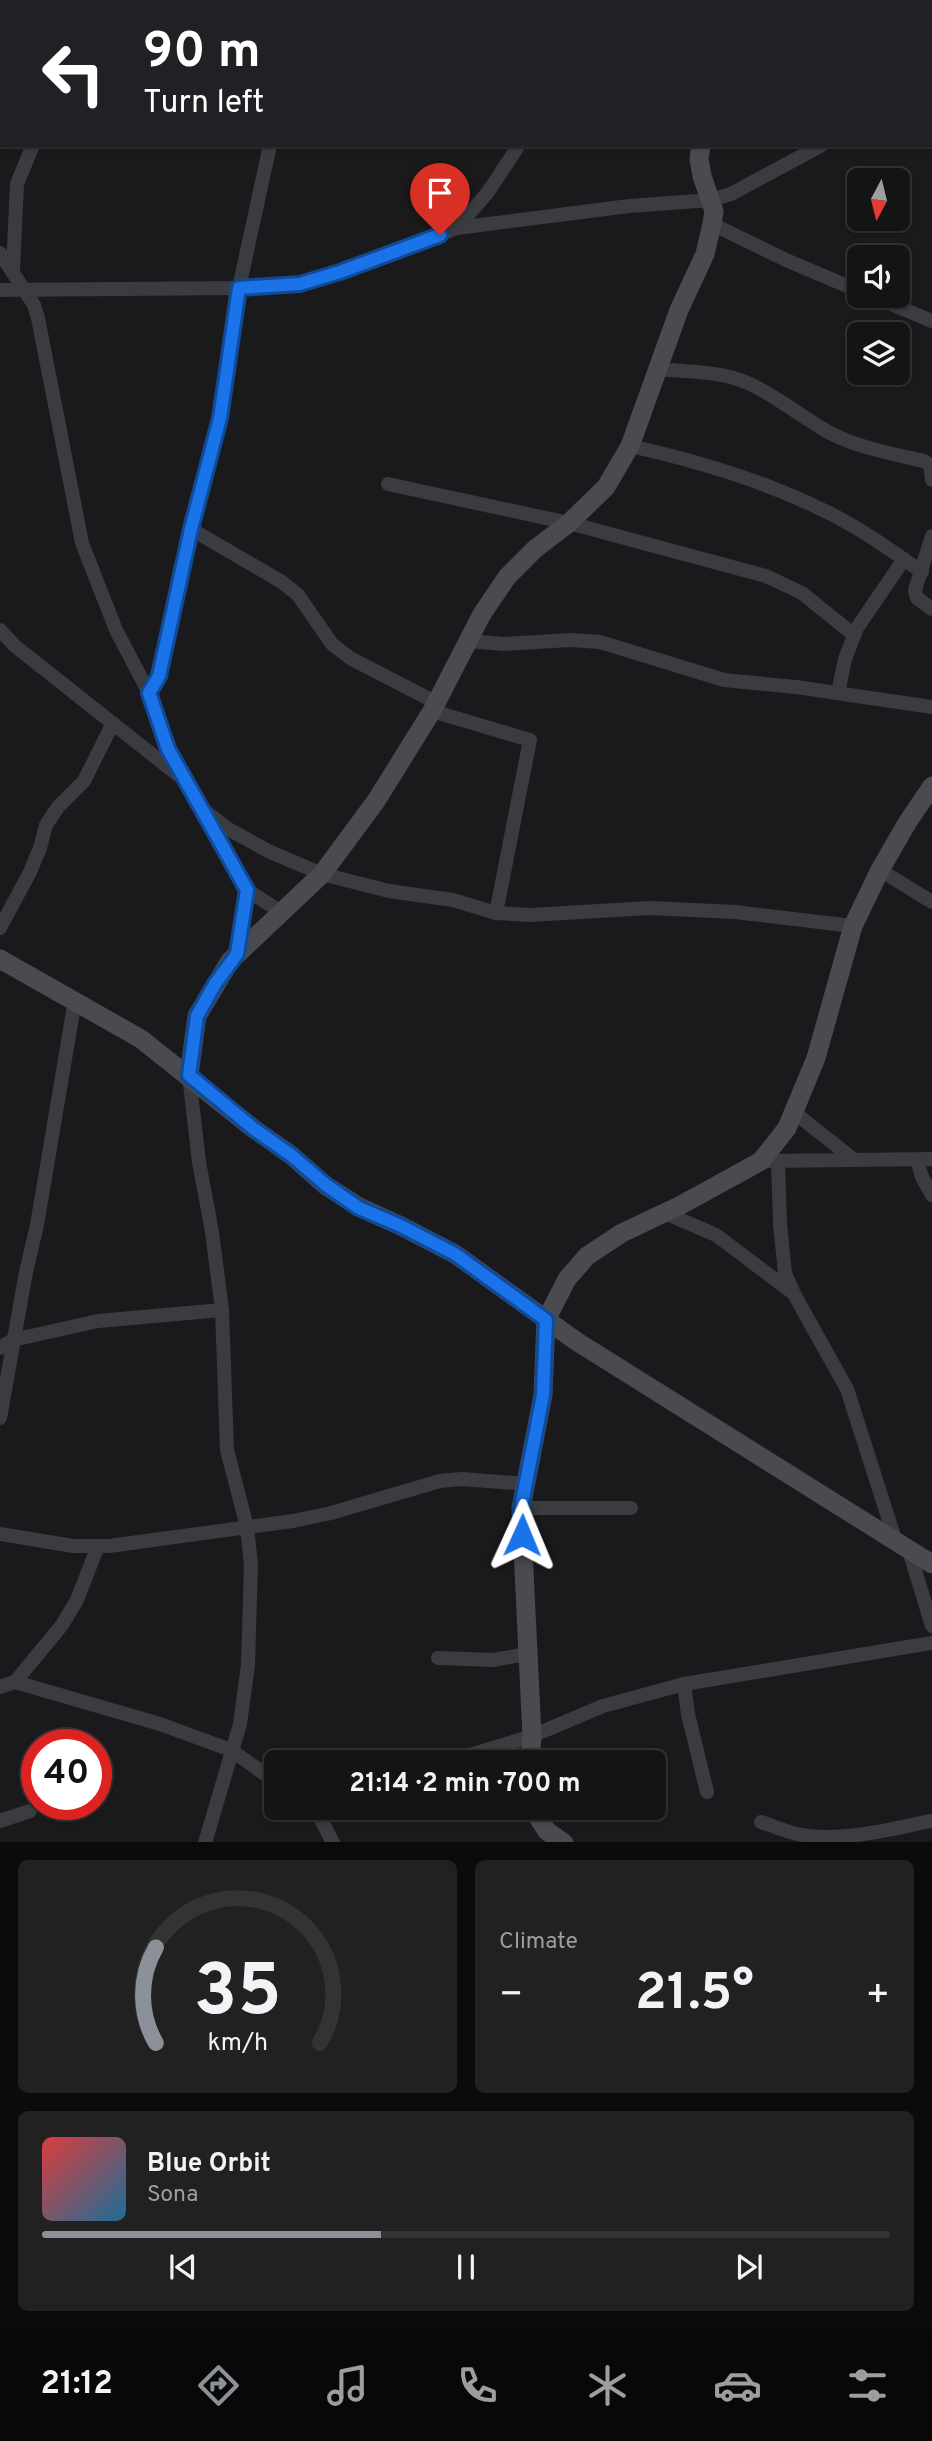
<!DOCTYPE html>
<html lang="en">
<head>
<meta charset="utf-8">
<style>
  body { margin:0; font-family:Overpass,sans-serif; background:#212122; color:#f1f3f6; height:100vh; display:flex; flex-direction:column; font-size:26px; white-space:nowrap }
  * { box-sizing:border-box; margin:0 }
  p { font-size:23px; color:#9d9ea0 }
  .icon { flex:none; width:38px; height:38px; fill:none; stroke:currentColor; stroke-width:2; stroke-linecap:round; stroke-linejoin:round }
  .map { position:relative; height:1842px; overflow:hidden }
  .drawer { display:flex; flex-direction:column; gap:18px; padding:18px; background:#0b0b0c; flex:1 }
  .drawer>* { flex:none }
  .guide { position:absolute; left:0px; top:0px; width:933px; height:147px; box-shadow:0 2px 5px #0004,0 0 0 2px #333334; background:#202124; color:#fff; overflow:hidden }
  .needle { width:46px; rotate:187deg }
  .buttons { position:absolute; left:847px; top:168px; display:grid; gap:14px }
  .buttons a { display:grid; place-items:center; width:63px; height:63px; border-radius:10px; background:#141415; box-shadow:0 2px 5px #0004,0 0 0 2px #333334; font-size:35px }
  .speed { position:absolute; left:21px; top:1729px; display:flex; gap:14px; font-size:35px; font-weight:700; text-align:center }
  .speed>* { display:grid; place-content:center; width:91px; height:91px; border-radius:50%; background:#141415; box-shadow:0 2px 5px #0004,0 0 0 2px #333334; line-height:1 }
  .speed .limit { border:10px solid #d22; background:#fff; color:#111 }
  .pin { position:absolute; display:grid; place-items:center; width:60px; height:60px; color:#fff; margin:-72px -30px; border-radius:50% 50% 50% 0; rotate:-45deg; box-shadow:0 0 7px #0007 }
  .pin .icon { rotate:45deg }
  .me { position:absolute; width:77px; margin:-38px; rotate:1deg; stroke-linejoin:round; filter:drop-shadow(0 0 5px #0008) }
  .turn { display:flex; align-items:center; gap:24px; height:147px; padding:0 28px; font-size:32px }
  .turn .icon { width:91px; height:91px; stroke-width:2.5 }
  .turn b { display:block; font-size:49px; line-height:60px }
  .big { font-size:52px; font-weight:700; line-height:1.1 }
  .drawer .tile { flex:1; display:flex; flex-direction:column; justify-content:center; gap:10px; min-width:0; padding:0 24px; border-radius:10px; background:#212122 }
  .drawer .dial { align-items:center; gap:0 }
  .dial svg { height:182px; overflow:visible; fill:none; stroke:#333334; stroke-width:7; stroke-linecap:round; text-anchor:middle }
  .dial text { fill:#f1f3f6; stroke:none }
  .song { display:flex; align-items:center; gap:21px }
  .cover { width:84px; height:84px; border-radius:10px; background:linear-gradient(135deg,hsl(0 70% 55%),hsl(200 70% 35%)) }
  .played { height:7px; border-radius:4px; background:linear-gradient(90deg,#8c9099 40%,#333334 40%) }
  .keys { display:flex; justify-content:space-around; direction:ltr }
  .heat { display:flex; justify-content:space-between; align-items:center; font-size:38px; direction:ltr }
  .drawer .tiles { flex:1; display:grid; gap:18px; grid-template-columns:1fr 1fr }
  .tile:last-child { grid-column:span 2 }
  .trip { position:absolute; left:264px; top:1750px; width:402px; height:70px; border-radius:10px; background:#141415; box-shadow:0 2px 5px #0004,0 0 0 2px #333334; font-weight:700; line-height:70px; text-align:center }
  .tab-bar { display:flex; height:112px; justify-content:space-around; align-items:center; background:#080808; color:#9d9ea0 }
  .tab-bar .icon { width:49px; height:49px }
  .tab-bar .active { color:#8c9099 }
  .tab-bar b { font-size:32px; color:#f1f3f6 }
  .map>svg:first-child { display:block }
  .lines { fill:none; stroke-linecap:round; stroke-linejoin:round }
  .street { stroke:#3b3c40; stroke-width:14 }
  .secondary { stroke:#494b50; stroke-width:19 }
  .route-casing { stroke:#114b97; stroke-width:18 }
  .route { stroke:#1a73e8; stroke-width:12 }
</style>
</head>
<body>
<div class="map">
<svg width="932" height="1843" viewBox="0 0 932 1843">
  <rect width="100%" height="100%" fill="#1a1a1c"/>
  <g class="lines">
    <g class="street">
      <polyline points="82,0 82,2"/>
      <polyline points="301,2 302,0"/>
      <polyline points="501,2 502,0"/>
      <polyline points="644,2 645,0"/>
      <polyline points="931,92 932,91"/>
      <polyline points="712,224 786,260 859,291"/>
      <polyline points="457,228 488,192 519,145"/>
      <polyline points="0,253 34,305 38,318 82,543 116,630 149,693 161,733 182,778 202,809 230,830 268,851 322,874 389,891 453,900 496,913 530,915 650,908 735,912 853,926"/>
      <polyline points="13,270 17,184 33,145"/>
      <polyline points="0,290 239,288 300,284 340,272 457,228 629,206 711,200 731,194 822,145"/>
      <polyline points="872,296 932,321"/>
      <path d="M660,369C684,372 711,371 734,378C764,386 802,418 832,434C860,448 893,454 924,461L930,465L932,480"/>
      <path d="M630,446C698,461 765,481 827,512C860,528 892,551 922,572"/>
      <polyline points="388,484 569,523 766,576 802,593 854,635"/>
      <polyline points="191,529 282,582 298,595 332,644 350,658 437,703"/>
      <polyline points="932,536 915,590 917,598 932,609"/>
      <polyline points="0,630 15,646 178,775"/>
      <polyline points="469,641 504,644 570,640 600,642 724,680 796,687 932,707"/>
      <polyline points="149,693 159,675 191,529 220,418 239,288 270,145"/>
      <polyline points="838,693 845,659 857,628 904,559"/>
      <polyline points="432,711 530,740 496,913"/>
      <polyline points="205,813 247,890 281,912"/>
      <polyline points="880,870 932,902"/>
      <polyline points="0,928 30,872 40,848 46,825 58,807 84,781 113,723"/>
      <polyline points="237,954 247,890"/>
      <polyline points="189,1075 199,1162 212,1232 222,1310 227,1450 247,1527 251,1565 248,1665 240,1724 205,1843"/>
      <polyline points="795,1113 853,1159"/>
      <polyline points="917,1160 922,1177 932,1195"/>
      <polyline points="769,1161 932,1159"/>
      <polyline points="778,1161 780,1224 785,1273 794,1294 847,1389 895,1539"/>
      <polyline points="665,1213 716,1235 793,1293"/>
      <polyline points="0,1348 13,1340 98,1321 222,1310"/>
      <polyline points="0,1418 26,1272 37,1225 75,1000"/>
      <polyline points="521,1508 631,1508"/>
      <polyline points="0,1534 73,1546 109,1546 293,1521 331,1513 440,1481 462,1479 526,1484"/>
      <polyline points="908,1547 932,1626"/>
      <polyline points="438,1658 493,1660 527,1654"/>
      <polyline points="15,1682 160,1724 231,1750 276,1782"/>
      <polyline points="684,1684 688,1714 707,1792"/>
      <polyline points="0,1687 15,1682 62,1625 77,1600 98,1546"/>
      <polyline points="447,1762 532,1736 603,1706 684,1684 932,1643"/>
      <polyline points="310,1808 321,1819 333,1843"/>
      <polyline points="0,1821 30,1811"/>
      <path d="M761,1822C773,1826 785,1831 797,1834C841,1843 889,1829 932,1821"/>
    </g>
    <g class="secondary">
      <polyline points="741,2 741,0"/>
      <polyline points="0,959 141,1039 254,1129 291,1155 325,1185 359,1207 401,1226 455,1254 576,1341 932,1564"/>
      <polyline points="189,1075 197,1016 230,961 322,874 376,801 432,711 482,614 507,577 535,549 569,523 606,487 630,446 679,310 705,254 712,224 714,211 702,176 699,159 701,145"/>
      <polyline points="530,1762 532,1736 521,1508 543,1395 546,1320 567,1279 587,1256 622,1233 681,1205 761,1161 787,1128 816,1058 853,926 880,870 907,823 932,786"/>
      <polyline points="532,1808 547,1831 564,1843"/>
    </g>
  </g>
  <g class="lines">
    <g class="route-casing">
      <polyline id="route" points="440,235 340,272 300,284 239,288 220,418 191,529 159,676 149,693 168,749 247,890 237,954 215,984 197,1016 189,1075 254,1129 291,1155 326,1185 359,1208 401,1226 455,1254 546,1320 543,1395 521,1508 522,1535"/>
    </g>
    <use href="#route" class="route"/>
  </g>
</svg>
<div class="buttons">
<a><svg class="needle" viewBox="-14 -14 28 28"><path d="M0-13l5 13h-10z" fill="#e53935"/><path d="M0 13l5-13h-10z" fill="#9d9ea0"/></svg></a>
<a><svg class="icon" aria-label="sound" viewBox="0 0 24 24"><path d="M4 9h4l5-4v14l-5-4H4zM17 9q2 3 0 6"/></svg></a>
<a><svg class="icon" aria-label="layers" viewBox="0 0 24 24"><path d="M12 4l9 5-9 5-9-5zM3 14l9 5 9-5"/></svg></a>
</div>
<div class="speed"><div class="limit">40</div></div>
<div class="pin" style="left:440px;top:235px;background:#d93025"><svg class="icon" aria-label="arrive" viewBox="0 0 24 24"><path d="M6 21V4h12l-3 4 3 4H6"/></svg></div>
<svg class="me" style="left:522px;top:1535px" viewBox="-20 -20 40 40"><path d="M0-17L14 15 0 8-14 15z" fill="#1a73e8" stroke="#fff" stroke-width="4"/></svg>
<div class="trip">21:14 · 2 min · 700 m</div>
<div class="guide">
<div class="turn"><svg class="icon" aria-label="left" viewBox="0 0 24 24"><path d="M17 20v-9H6M10 6l-5 5 5 5"/></svg><div><b>90 m</b>Turn left</div></div>
</div>
</div>
<section class="drawer">
<div class="tiles">
<div class="tile dial"><svg viewBox="0 0 100 80">
<path d="M14 69A42 42 0 1 1 86 69"/>
<path d="M14 69A42 42 0 0 1 14 27" stroke="#8c9099"/>
<text x="50" y="56" font-size="32" font-weight="700">35</text>
<text x="50" y="72" font-size="11">km/h</text>
</svg></div>
<div class="tile"><p>Climate</p>
<div class="heat"><a>−</a><b class="big">21.5°</b><a>+</a></div>
</div>
<div class="tile">
<div class="song"><i class="cover"></i><div><b>Blue Orbit</b><p>Sona</p></div></div>
<div class="played"></div>
<div class="keys"><svg class="icon" aria-label="previous" viewBox="0 0 24 24"><path d="M18 5L8 12l10 7zM5 5v14"/></svg><svg class="icon" aria-label="pause" viewBox="0 0 24 24"><path d="M8 5v14M16 5v14"/></svg><svg class="icon" aria-label="next" viewBox="0 0 24 24"><path d="M6 5l10 7-10 7zM19 5v14"/></svg></div>
</div>
</div>
</section>
<nav class="tab-bar">
<b>21:12</b>
<svg class="icon active" aria-label="directions" viewBox="0 0 24 24"><path d="M12 3l9 9-9 9-9-9zM9 14v-3h6M13 9l2 2-2 2"/></svg>
<svg class="icon" aria-label="music" viewBox="0 0 24 24"><path d="M9 18V5l10-2v13"/><circle cx="6" cy="18" r="3"/><circle cx="16" cy="16" r="3"/></svg>
<svg class="icon" aria-label="phone" viewBox="0 0 24 24"><path d="M5 4h4l2 5-3 2q2 4 5 5l2-3 5 2v4C11 20 4 13 5 4z"/></svg>
<svg class="icon" aria-label="climate" viewBox="0 0 24 24"><path d="M12 3v18M4 7l16 10M4 17L20 7"/></svg>
<svg class="icon" aria-label="car" viewBox="0 0 24 24"><path d="M5 17H2v-5l4-1 3-4h7l3 4 3 1v5h-3M9 17h6M6 11h13"/><circle cx="7" cy="17" r="2"/><circle cx="17" cy="17" r="2"/></svg>
<svg class="icon" aria-label="filters" viewBox="0 0 24 24"><path d="M4 7h16M4 17h16"/><circle cx="9" cy="7" r="2"/><circle cx="15" cy="17" r="2"/></svg>
</nav>
</body>
</html>
